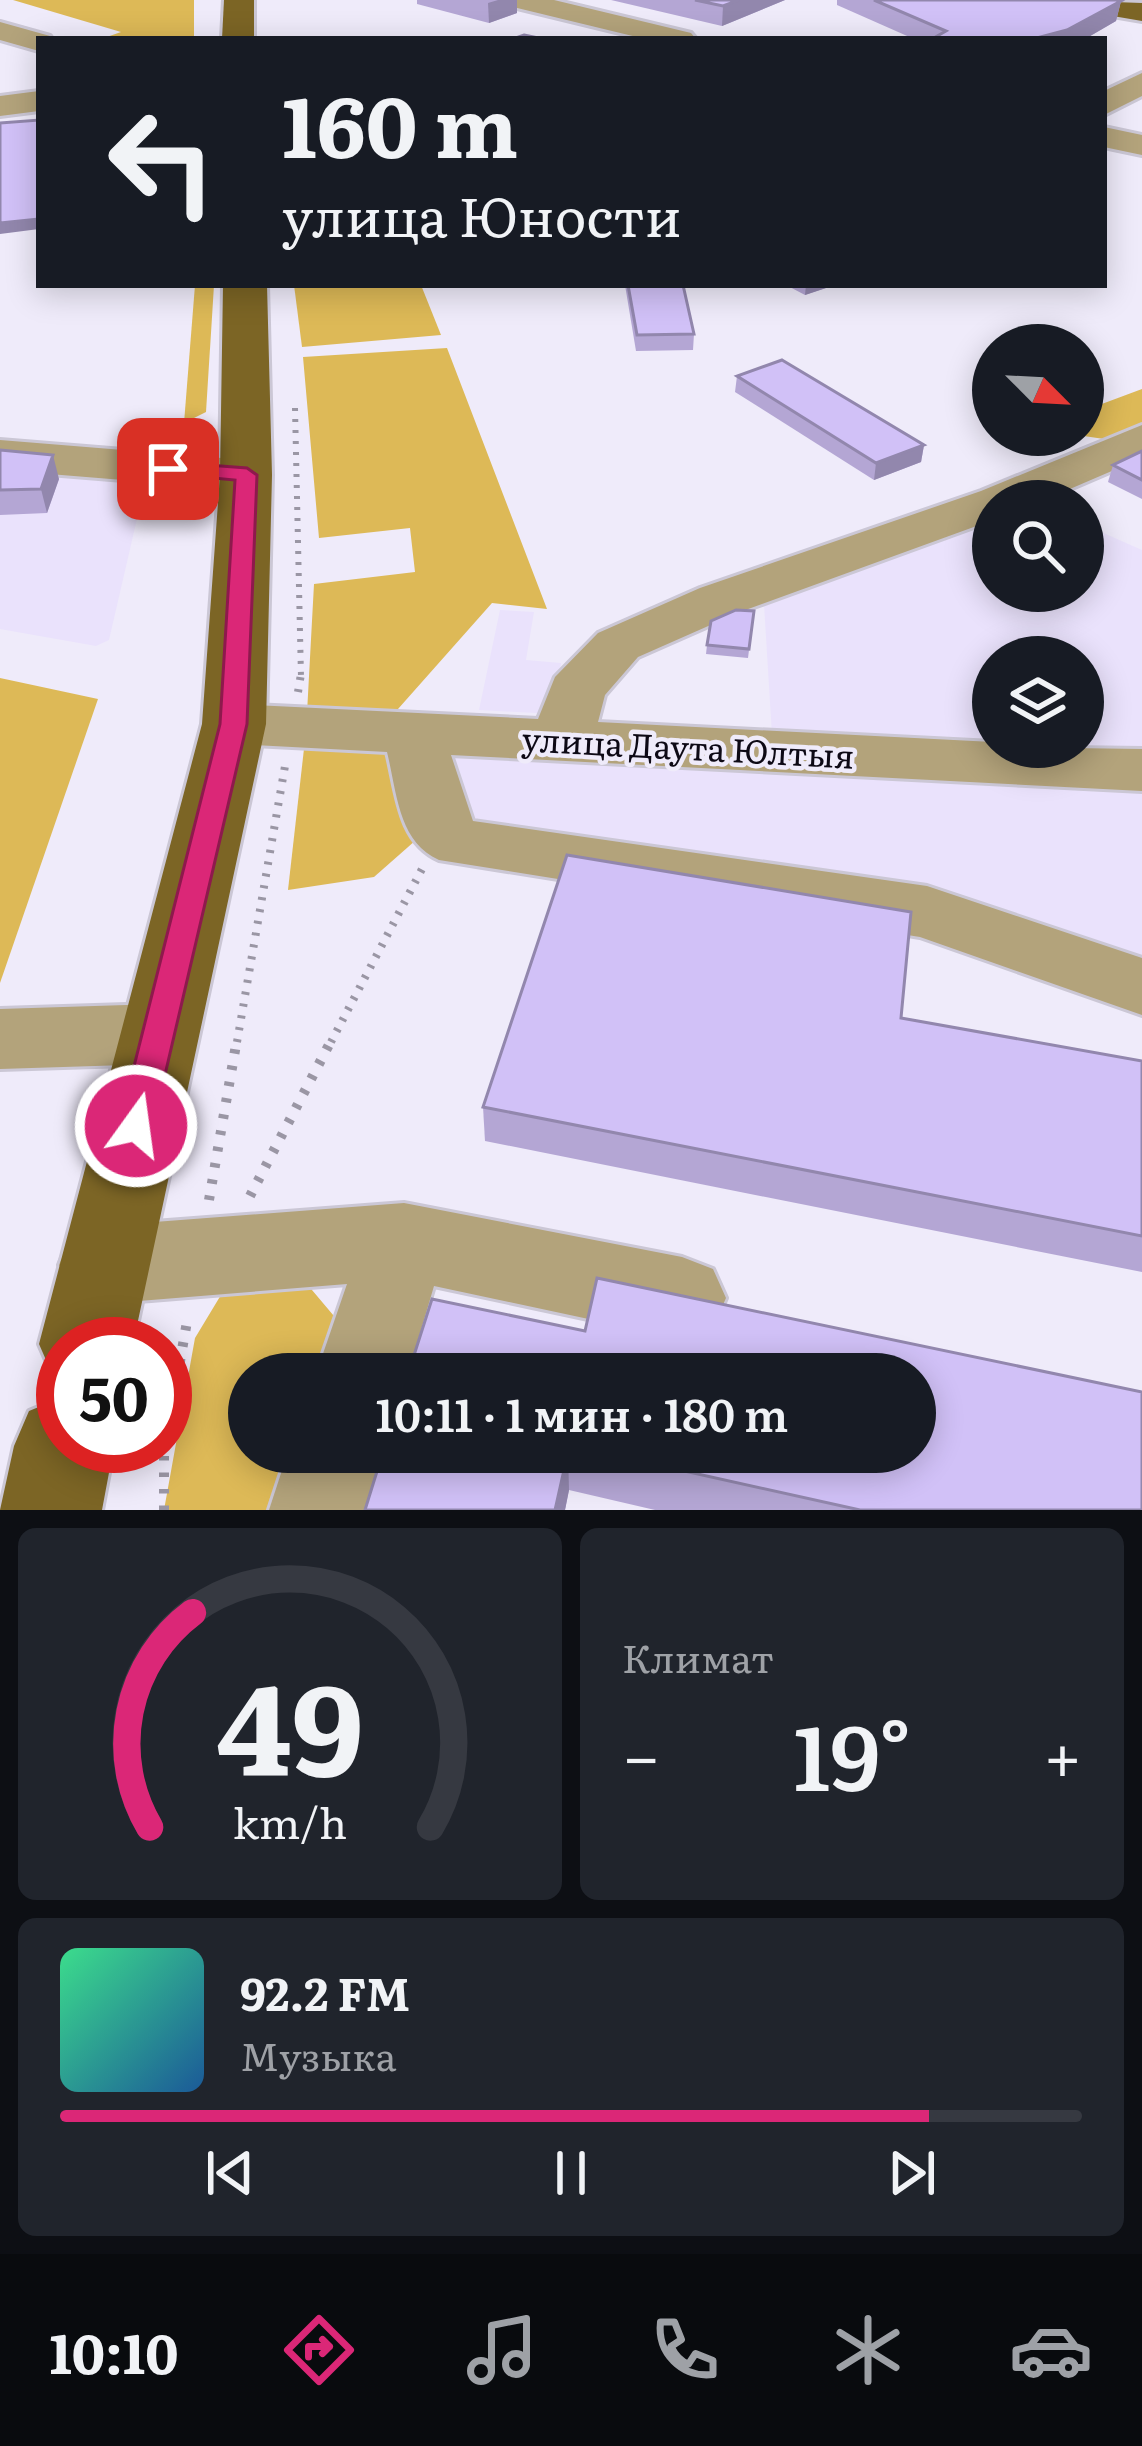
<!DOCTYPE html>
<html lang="ru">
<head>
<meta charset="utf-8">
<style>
  body { margin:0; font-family:Literata,serif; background:#20242c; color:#f1f3f6; height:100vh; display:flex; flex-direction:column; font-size:45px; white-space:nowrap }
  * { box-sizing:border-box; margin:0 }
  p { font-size:39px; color:#9ea1a6 }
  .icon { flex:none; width:66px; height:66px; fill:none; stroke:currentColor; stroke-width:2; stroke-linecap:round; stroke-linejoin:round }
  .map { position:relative; height:1510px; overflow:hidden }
  .details { display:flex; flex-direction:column; gap:18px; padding:18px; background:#0d0f14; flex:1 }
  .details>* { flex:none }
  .banner { position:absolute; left:36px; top:36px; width:1071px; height:252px; border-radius:0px; box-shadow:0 6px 30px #0003; background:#171b24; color:#f1f3f6; overflow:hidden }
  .needle { width:78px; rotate:114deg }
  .buttons { position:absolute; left:972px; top:324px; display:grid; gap:24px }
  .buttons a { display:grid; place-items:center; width:132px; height:132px; border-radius:50%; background:#171b24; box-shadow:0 6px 30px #0003; font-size:60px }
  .speed { position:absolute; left:36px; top:1317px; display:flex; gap:24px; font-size:60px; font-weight:700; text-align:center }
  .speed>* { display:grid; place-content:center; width:156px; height:156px; border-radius:50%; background:#171b24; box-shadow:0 6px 30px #0003; line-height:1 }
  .speed .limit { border:18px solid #d22; background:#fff; color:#111 }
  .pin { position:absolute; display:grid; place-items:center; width:102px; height:102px; color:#fff; margin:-51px; border-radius:24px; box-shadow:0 6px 18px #0006 }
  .me { position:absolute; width:132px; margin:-66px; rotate:14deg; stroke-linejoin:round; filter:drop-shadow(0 0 9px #0008) }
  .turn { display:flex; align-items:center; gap:42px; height:252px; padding:0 48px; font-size:54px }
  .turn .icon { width:156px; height:156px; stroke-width:2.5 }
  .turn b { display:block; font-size:84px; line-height:102px }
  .big { font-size:90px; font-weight:600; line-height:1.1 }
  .details .widget { flex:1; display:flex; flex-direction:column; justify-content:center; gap:18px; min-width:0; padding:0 42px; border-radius:18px; background:#20242c }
  .details .dial { align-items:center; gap:0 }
  .dial svg { height:312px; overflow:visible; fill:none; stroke:#363941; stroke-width:7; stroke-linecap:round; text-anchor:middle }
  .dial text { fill:#f1f3f6; stroke:none }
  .song { display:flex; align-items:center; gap:36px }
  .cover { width:144px; height:144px; border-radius:18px; background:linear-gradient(135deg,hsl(150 70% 55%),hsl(210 70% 35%)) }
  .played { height:12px; border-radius:6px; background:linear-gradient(90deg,#db2777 85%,#363941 85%) }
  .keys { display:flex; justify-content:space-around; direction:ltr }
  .heat { display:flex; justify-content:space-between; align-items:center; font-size:66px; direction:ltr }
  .details .tiles { flex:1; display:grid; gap:18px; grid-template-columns:1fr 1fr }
  .widget:last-child { grid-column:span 2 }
  .trip { position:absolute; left:228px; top:1353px; width:708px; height:120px; border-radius:60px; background:#171b24; box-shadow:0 6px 30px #0003; font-weight:600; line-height:120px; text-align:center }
  .dock { display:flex; height:192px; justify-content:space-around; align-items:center; background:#090b0e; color:#9ea1a6 }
  .dock .icon { width:84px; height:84px }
  .dock .selected { color:#db2777 }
  .dock b { font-size:54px; color:#f1f3f6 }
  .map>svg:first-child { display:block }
  .built { fill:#eae2fc }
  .green { fill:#ddb957 }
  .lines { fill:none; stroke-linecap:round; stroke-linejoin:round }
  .minor-casing { stroke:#cbc7d5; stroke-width:6 }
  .major-casing { stroke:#cbc7d5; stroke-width:6 }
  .path-far2 { stroke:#9a96a4; stroke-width:6; stroke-dasharray:3 8; stroke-linecap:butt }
  .path-far1 { stroke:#9a96a4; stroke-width:8; stroke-dasharray:3 9; stroke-linecap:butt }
  .path { stroke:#9a96a4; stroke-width:10; stroke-dasharray:4.5 12; stroke-linecap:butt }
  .minor { fill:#b3a37b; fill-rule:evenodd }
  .major { fill:#7c6525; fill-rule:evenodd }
  .wall { fill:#b4a6d4 }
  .shaded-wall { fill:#9287ad }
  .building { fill:#d1c1f7; stroke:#9287ad; stroke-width:3 }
  .route { fill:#db2777; stroke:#8e194d; stroke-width:3 }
  .labels { text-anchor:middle; stroke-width:9; stroke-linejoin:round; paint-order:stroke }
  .street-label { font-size:33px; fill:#0d0915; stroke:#efebfa }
</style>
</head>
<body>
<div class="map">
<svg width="1142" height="1510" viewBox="0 0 1142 1510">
  <rect width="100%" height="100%" fill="#efebfa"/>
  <g class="built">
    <polygon points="0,469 146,480 109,640 96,646 0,629"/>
    <polygon points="993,509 993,591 1083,591 1083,524 1142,550 1142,751 1059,747 1083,747 1083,657 993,657 993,744 772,735 763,588"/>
    <polygon points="500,610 534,612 526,660 561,663 554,714 479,710"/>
    <polygon points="443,750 1142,787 1142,973 454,826"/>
  </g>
  <g class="green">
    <polygon points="13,0 194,0 194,39 101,39 121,32"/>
    <polygon points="195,285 214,285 206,412 184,423"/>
    <polygon points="294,285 421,285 441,335 302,347"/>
    <polygon points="447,348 547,609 492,603 398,709 307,713 314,584 415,572 410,528 319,538 303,357"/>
    <polygon points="1142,389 1142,425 1104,439 1077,435 1083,435 1083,411"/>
    <polygon points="0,678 98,699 0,983"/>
    <polygon points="305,740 388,745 416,840 374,877 288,890"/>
    <polygon points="233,1275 301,1277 339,1322 341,1374 249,1374 249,1452 343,1452 341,1510 164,1510 195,1338"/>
  </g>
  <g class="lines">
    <g class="minor-casing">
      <g id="minor">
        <polygon points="505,0 554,0 691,33 696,39 645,39 509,6"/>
        <polygon points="0,22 50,36 52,39 39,39 39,51 0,40"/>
        <polygon points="1142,73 1142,96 1104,115 1104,91"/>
        <polygon points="39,91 39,111 0,116 0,96"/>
        <polygon points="1104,127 1142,135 1142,155 1104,147"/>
        <path d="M1142,425V458L1042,501H993V520L740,612L638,657L605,695L598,722L993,742V747L1142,749V791L451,755L473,821L927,886L1142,958V1015L920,937L439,860C398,842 397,792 387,752L234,744L212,738L203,724L212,710L234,704L538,719L555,677L598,633L700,588L981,491Z"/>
        <polygon points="0,440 246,460 264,464 271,475 264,486 246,490 0,470"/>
        <polygon points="158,1004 185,1013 196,1034 185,1055 158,1064 0,1069 0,1009"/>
        <polygon points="404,1203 682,1257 713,1269 726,1298 713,1327 682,1339 434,1286 408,1374 316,1374 347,1284 102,1304 71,1293 59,1265 71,1237 102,1226"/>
        <polygon points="288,1452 384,1452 367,1510 269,1510"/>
      </g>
    </g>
    <g class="major-casing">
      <g id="major">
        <polygon points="224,0 254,0 254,39 222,39"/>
        <polygon points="1057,0 1142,3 1142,21 1072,9"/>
        <polygon points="223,285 267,285 272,475 266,724 133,1344 63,1344 63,1380 53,1376 39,1344 202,724 220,475"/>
        <polygon points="63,1397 63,1446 114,1446 102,1510 0,1510 14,1446 29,1411"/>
      </g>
    </g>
    <polyline class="path-far2" points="295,408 301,677"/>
    <g class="path-far1">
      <polyline points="298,692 301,674"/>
      <polyline points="237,1042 285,766"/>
      <polyline points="331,1042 422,869"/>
    </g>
    <g class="path">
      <polyline points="250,1196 332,1039"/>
      <polyline points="209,1200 237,1039"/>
      <polyline points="164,1510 164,1452 188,1316"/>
    </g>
    <use href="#minor" class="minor"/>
    <use href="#major" class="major"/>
  </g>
  <g class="wall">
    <polygon points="417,0 517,0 517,13 489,23 417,4"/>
    <polygon points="611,0 785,0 722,26"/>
    <polygon points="837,0 1116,0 1121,1 1116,21 1085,39 914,39 837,5"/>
    <polygon points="625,285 683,285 694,334 693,350 636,351"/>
    <polygon points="786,285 835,285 805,295"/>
    <polygon points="737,376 924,445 921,462 874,480 735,392"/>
    <polygon points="0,450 59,479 47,513 0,515"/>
    <polygon points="1142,451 1142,499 1108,482 1113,465"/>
    <polygon points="754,611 748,658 706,654 707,645"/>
    <polygon points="901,1018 1142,1061 1142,1272 485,1141 483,1107"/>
    <polygon points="383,1452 915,1452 1142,1510 655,1510 569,1490 565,1510 365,1510"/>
  </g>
  <g class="shaded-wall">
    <polygon points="498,0 517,0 517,13 489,23 488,3"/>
    <polygon points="739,0 785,0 722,26 723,6"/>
    <polygon points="1121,1 1116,21 1085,39 1033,39"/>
    <polygon points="39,219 39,229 0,234 0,223"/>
    <polygon points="806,285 835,285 805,295"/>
    <polygon points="924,445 921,462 874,480 876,463"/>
    <polygon points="53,455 59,479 47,513 41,489"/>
    <polygon points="568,1452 569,1490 565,1510 555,1510"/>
  </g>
  <g class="building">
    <polygon points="695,0 739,0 723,6"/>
    <polygon points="874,0 1116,0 1121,1 1067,30 1033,39 932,39 946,31"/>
    <polygon points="524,35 543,39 513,39"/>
    <polygon points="39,120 39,219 0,223 0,123"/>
    <polygon points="628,285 683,285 694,334 637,335"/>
    <polygon points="782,360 924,445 876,463 737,376"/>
    <polygon points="0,450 53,455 41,489 0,490"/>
    <polygon points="1142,451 1142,480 1113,465"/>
    <polygon points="736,610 754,611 749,649 707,645 711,621"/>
    <polygon points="567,855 911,912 901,1018 1142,1061 1142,1236 483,1107"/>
    <polygon points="597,1278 1142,1392 1142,1510 860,1510 599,1452 915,1452 915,1374 408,1374 432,1299 585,1331"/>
    <polygon points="383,1452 568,1452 555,1510 365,1510"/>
  </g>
  <polygon class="route" points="168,462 247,468 257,475 247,724 153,1126 148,1137 136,1141 124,1137 119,1126 220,724 235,480 161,473 158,469"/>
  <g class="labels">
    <g class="street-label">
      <text transform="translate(688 748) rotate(3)" y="12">улица Даута Юлтыя</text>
    </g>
  </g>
</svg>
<div class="buttons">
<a><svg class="needle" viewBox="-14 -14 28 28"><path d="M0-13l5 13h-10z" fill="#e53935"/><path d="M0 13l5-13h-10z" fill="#9ea1a6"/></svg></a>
<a><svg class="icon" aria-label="search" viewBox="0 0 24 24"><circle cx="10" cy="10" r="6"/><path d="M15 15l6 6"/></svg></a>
<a><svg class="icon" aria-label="layers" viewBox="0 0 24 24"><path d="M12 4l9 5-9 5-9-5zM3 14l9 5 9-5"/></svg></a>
</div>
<div class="speed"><div class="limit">50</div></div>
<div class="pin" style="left:168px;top:469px;background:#d93025"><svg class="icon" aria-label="arrive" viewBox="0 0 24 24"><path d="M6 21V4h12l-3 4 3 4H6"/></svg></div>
<svg class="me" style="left:136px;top:1126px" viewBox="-20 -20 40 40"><circle r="17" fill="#db2777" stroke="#fff" stroke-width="3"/><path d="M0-11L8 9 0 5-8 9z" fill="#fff"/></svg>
<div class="trip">10:11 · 1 мин · 180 m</div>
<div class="banner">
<div class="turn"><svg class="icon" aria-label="left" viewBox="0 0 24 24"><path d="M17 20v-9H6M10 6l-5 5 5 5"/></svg><div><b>160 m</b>улица Юности</div></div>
</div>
</div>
<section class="details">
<div class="tiles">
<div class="widget dial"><svg viewBox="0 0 100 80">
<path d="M14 69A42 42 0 1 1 86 69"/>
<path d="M14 69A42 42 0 0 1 25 14" stroke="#db2777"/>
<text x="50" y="56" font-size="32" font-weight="700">49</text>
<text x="50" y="72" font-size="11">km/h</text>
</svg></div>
<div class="widget"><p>Климат</p>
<div class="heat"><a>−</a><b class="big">19°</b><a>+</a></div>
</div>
<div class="widget">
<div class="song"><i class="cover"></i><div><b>92.2 FM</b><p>Музыка</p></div></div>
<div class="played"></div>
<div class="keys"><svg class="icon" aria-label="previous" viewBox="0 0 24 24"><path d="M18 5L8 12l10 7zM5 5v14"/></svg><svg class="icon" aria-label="pause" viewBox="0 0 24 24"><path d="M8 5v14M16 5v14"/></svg><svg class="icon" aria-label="next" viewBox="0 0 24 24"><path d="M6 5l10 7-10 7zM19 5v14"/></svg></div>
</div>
</div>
</section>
<nav class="dock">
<b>10:10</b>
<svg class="icon selected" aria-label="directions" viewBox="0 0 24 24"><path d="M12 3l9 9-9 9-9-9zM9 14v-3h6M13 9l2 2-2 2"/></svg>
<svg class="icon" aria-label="music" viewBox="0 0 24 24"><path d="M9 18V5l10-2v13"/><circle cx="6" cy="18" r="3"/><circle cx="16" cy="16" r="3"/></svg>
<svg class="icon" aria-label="phone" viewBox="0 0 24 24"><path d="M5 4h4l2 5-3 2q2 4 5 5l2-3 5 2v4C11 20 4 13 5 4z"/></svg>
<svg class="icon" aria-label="climate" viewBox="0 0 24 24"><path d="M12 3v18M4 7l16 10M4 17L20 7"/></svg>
<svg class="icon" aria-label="car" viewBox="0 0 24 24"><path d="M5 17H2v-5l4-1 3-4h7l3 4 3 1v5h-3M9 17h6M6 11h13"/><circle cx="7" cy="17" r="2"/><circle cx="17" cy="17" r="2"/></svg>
</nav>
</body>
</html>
